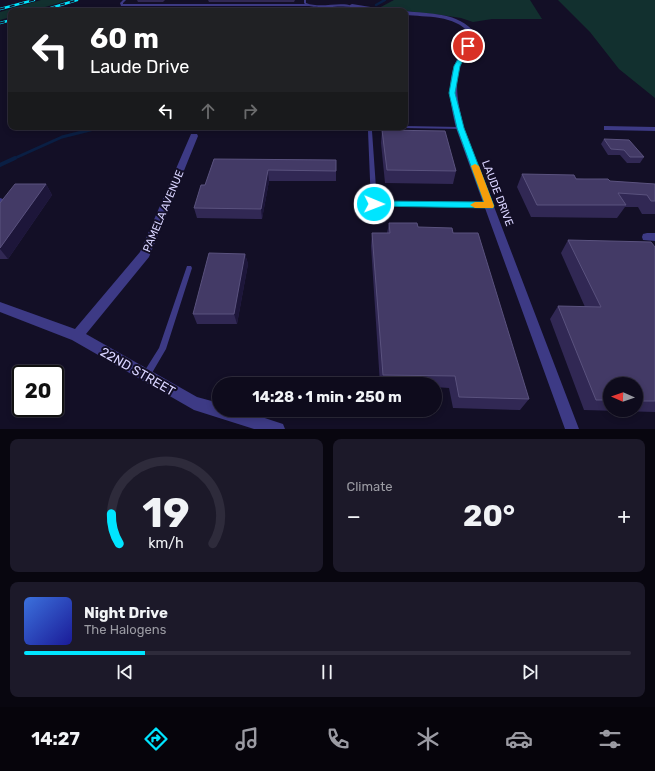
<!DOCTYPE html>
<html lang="en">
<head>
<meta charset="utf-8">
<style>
  body { margin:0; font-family:Rubik,sans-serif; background:#1c1929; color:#f1f3f6; height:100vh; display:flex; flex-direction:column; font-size:15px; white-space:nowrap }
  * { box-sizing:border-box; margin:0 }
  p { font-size:13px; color:#9b9ba3 }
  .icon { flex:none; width:22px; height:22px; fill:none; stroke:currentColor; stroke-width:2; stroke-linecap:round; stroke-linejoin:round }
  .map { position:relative; height:429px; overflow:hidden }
  .panel { display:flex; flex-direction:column; gap:10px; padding:10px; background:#08060f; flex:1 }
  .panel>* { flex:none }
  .banner { position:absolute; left:8px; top:8px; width:400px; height:122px; border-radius:8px; box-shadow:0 2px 6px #0003,0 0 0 1px #2e2b3b; background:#202124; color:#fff; overflow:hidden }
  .needle { width:26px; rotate:272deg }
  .tools { position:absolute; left:603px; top:377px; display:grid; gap:8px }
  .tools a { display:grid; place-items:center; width:40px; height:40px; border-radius:50%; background:#0e0b1c; box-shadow:0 2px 6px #0003,0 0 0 1px #2e2b3b; font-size:20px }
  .speed { position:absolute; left:12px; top:365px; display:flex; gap:8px; font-size:20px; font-weight:700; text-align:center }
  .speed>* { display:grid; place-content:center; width:52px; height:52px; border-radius:50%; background:#0e0b1c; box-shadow:0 2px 6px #0003,0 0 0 1px #2e2b3b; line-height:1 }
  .speed .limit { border:2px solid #111; border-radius:6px; background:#fff; color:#111 }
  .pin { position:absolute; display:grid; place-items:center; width:34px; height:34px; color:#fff; margin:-17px; border:2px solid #fff; border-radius:50%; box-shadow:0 1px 4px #0007 }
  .me { position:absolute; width:44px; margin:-22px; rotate:91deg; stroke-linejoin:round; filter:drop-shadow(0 0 3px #0008) }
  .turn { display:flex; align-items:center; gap:14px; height:84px; padding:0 16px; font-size:18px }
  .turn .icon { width:52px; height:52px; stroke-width:2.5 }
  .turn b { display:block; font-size:28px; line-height:34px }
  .lanes { display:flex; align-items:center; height:38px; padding:0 16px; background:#0003; justify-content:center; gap:20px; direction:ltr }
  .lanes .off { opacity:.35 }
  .big { font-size:30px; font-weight:700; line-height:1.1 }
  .panel .widget { flex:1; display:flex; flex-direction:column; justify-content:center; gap:6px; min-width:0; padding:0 14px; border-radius:8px; background:#1c1929 }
  .panel .dial { align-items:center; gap:0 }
  .dial svg { height:104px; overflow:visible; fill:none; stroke:#2e2b3b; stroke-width:7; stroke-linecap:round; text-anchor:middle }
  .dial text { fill:#f1f3f6; stroke:none }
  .song { display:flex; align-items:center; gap:12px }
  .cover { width:48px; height:48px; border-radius:6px; background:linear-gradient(135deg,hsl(220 70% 55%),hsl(240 70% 35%)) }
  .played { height:4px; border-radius:2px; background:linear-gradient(90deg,#00e5ff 20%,#2e2b3b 20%) }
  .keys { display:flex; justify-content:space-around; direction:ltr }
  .heat { display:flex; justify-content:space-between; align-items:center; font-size:22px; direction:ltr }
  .panel .tiles { flex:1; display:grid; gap:10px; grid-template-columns:1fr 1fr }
  .widget:last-child { grid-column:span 2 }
  .trip { position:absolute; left:212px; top:377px; width:230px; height:40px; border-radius:20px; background:#0e0b1c; box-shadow:0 2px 6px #0003,0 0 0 1px #2e2b3b; font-weight:700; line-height:40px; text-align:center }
  .dock { display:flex; height:64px; justify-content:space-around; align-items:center; background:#06040b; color:#9b9ba3 }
  .dock .icon { width:28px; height:28px }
  .dock .active { color:#00e5ff }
  .dock b { font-size:18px; color:#f1f3f6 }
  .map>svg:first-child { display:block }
  .green { fill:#12302f }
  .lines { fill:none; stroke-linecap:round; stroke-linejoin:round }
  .stream-far2 { stroke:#0a1f44; stroke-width:2.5 }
  .stream-far1 { stroke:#0a1f44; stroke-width:3 }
  .stream { stroke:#0a1f44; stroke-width:4 }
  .service { fill:#3d3a85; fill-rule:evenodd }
  .minor { fill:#3d3a85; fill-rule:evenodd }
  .rail-casing { stroke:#00e5ff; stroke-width:2.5 }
  .rail { stroke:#130f26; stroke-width:1.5; stroke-dasharray:5; stroke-linecap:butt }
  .wall { fill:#312854; fill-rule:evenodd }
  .shaded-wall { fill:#1d163a }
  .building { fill:#433a66; stroke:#5a527e }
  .route { fill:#00e5ff; stroke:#0095a6 }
  .slow { fill:#f59e0b }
  .labels { text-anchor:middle; stroke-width:4; stroke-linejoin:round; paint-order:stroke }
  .street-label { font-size:11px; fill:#d9d4ff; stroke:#130f26 }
  .near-street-label { font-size:13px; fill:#d9d4ff; stroke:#130f26 }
</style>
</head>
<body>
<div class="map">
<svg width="655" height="429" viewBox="0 0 655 429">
  <rect width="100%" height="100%" fill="#130f26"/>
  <g class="green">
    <polygon points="41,0 69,0 32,11 11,11 11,17 0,20 0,12"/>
    <polygon points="394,0 530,0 542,19 492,19 473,22 461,18 441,15 379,8"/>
    <polygon points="558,0 655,0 655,98 619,69 590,32"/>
  </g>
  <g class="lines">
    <polyline class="stream-far2" points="376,5 385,0"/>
    <polyline class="stream-far1" points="13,159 62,137 102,127"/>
    <polyline class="stream" points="0,165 15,158"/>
    <g class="service">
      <path d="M123,0H126L123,3V4H305L304,3V0H306V3C322,9 338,1 353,6L352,7C338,5 323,9 309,6H121L120,3Z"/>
      <polygon points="405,126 460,127 462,128 460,129 403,128 403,127 405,127"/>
      <polygon points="373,127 378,127 372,131 377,202 490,204 493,206 492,207 372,205 371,204 368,131"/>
      <polygon points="0,198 3,199 4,200 2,203 0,204"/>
      <polygon points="187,266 191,266 192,268 166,349 149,378 146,379 143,378 142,375 159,348"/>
    </g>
    <g class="minor">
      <polygon points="352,4 383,9 386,11 373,11 350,7 350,5"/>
      <path d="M405,11C429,14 459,12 475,33C472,44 465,53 461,64C453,85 459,107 464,128L579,429H565L456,128C451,107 446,85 455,64C459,53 466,44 469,33C455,15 426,17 405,15Z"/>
      <polygon points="604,126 655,127 655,131 607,130 604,130"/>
      <polygon points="191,134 197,134 198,136 149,257 86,334 197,397 219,403 219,410 240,410 283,424 285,429 254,429 194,410 72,340 0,312 0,302 75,329 140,252"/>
      <polygon points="647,233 655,233 655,241 643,240 642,237 643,234"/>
    </g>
    <g class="rail-casing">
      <g id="rail">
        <polyline points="0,9 34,0"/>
        <polyline points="41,11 77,0"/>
        <polyline points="0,23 11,20"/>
      </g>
    </g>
    <use href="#rail" class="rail"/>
  </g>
  <g class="wall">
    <polygon points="137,0 165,0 163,2 138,2"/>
    <polygon points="208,0 295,0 294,2 209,2"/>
    <polygon points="382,130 456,171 453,184 385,183 381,143"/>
    <polygon points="604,139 644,157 640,163 627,163 620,155 608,155 601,144"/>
    <polygon points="214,159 336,160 336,181 269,181 262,219 197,218 194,208 205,185"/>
    <polygon points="522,174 610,181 655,184 655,214 642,214 638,207 625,207 617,218 531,217 517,187"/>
    <polygon points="46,184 52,195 8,259 0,259 0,203"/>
    <polygon points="389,223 453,233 529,399 520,410 453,408 449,388 435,387 435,384 380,384 371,246 372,233 387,233"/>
    <path d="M568,240L655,247V412L584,410L550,319L558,306L585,307L561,253ZM610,384H636V410H610Z"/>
    <polygon points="245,254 248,264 237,324 197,324 193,314"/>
  </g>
  <g class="shaded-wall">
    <polygon points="268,170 269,181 262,219 261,209"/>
    <polygon points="46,184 52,195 8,259 0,249 0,248"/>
    <polygon points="245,254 248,264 237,324 234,314"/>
  </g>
  <g class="building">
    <polygon points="382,130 445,131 456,171 387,170"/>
    <polygon points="604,139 629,140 644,157 630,157 624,150 611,149"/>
    <polygon points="214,159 336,160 336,171 268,170 261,209 194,208 201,185 205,185"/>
    <polygon points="522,174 574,175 576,179 608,179 610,181 655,184 655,201 651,201 647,195 618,193 626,205 537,205"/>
    <polygon points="15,184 46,184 0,248 0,203"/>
    <polygon points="389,223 417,223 418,227 452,228 453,233 478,233 529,399 459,397 455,376 383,375 372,233 390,233"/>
    <polygon points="568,240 651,242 655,247 655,401 636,401 636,384 610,384 610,400 596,400 558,306 601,307"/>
    <polygon points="209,253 245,254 234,314 193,314"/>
  </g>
  <polygon class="route" points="468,44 471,46 460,66 455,93 464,128 494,206 493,208 371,206 370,204 374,201 484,202 457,128 449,93 454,66 466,46"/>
  <polygon class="slow" points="475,164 479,166 494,206 493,208 475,208 470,205 475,202 484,202 471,166"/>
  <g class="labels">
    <g class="street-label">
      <text transform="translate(498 193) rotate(69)" y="4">LAUDE DRIVE</text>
      <text transform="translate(163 211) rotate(-67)" y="4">PAMELA AVENUE</text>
    </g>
    <g class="near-street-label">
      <text transform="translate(138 371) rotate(30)" y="5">22ND STREET</text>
    </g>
  </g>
</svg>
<div class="tools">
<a><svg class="needle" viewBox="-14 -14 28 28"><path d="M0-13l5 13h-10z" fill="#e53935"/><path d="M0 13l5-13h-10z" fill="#9b9ba3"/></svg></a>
</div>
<div class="speed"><div class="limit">20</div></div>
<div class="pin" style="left:468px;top:46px;background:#d93025"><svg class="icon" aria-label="arrive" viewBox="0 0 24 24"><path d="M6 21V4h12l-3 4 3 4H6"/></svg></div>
<svg class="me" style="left:374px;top:204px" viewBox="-20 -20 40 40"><circle r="17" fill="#00e5ff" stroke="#fff" stroke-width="3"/><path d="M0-11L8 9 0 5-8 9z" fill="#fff"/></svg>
<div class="trip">14:28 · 1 min · 250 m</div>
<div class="banner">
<div class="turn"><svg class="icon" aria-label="left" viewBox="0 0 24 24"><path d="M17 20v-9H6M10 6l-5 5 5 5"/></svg><div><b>60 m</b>Laude Drive</div></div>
<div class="lanes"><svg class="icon" aria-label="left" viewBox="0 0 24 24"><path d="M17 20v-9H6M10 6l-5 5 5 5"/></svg><svg class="icon off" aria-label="ahead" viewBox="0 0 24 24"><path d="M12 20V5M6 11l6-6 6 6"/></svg><svg class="icon off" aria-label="right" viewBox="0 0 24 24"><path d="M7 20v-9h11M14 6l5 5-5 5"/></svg></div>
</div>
</div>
<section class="panel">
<div class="tiles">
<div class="widget dial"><svg viewBox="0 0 100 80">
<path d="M14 69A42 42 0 1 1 86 69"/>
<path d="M14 69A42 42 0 0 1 8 46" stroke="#00e5ff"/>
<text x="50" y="56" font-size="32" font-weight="700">19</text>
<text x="50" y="72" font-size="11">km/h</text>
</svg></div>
<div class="widget"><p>Climate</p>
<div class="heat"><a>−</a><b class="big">20°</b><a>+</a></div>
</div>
<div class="widget">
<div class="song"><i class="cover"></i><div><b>Night Drive</b><p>The Halogens</p></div></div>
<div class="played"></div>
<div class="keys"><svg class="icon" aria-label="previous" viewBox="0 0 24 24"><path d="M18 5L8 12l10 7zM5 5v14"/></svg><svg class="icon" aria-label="pause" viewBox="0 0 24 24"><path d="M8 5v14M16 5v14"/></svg><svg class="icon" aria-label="next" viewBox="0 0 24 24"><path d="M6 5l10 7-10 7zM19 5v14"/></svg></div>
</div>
</div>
</section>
<nav class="dock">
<b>14:27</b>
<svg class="icon active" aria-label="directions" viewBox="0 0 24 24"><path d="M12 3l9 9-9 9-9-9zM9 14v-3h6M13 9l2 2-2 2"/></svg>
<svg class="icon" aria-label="music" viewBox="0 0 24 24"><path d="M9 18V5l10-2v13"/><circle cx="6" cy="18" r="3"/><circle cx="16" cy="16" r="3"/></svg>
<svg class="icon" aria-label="phone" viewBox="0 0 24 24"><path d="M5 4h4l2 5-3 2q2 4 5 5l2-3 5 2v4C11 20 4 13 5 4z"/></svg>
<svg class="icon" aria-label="climate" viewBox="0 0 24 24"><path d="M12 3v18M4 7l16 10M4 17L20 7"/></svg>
<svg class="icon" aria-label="car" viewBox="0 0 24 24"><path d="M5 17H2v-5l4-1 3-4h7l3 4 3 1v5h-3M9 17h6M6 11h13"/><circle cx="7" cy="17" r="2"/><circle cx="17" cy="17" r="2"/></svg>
<svg class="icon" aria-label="filters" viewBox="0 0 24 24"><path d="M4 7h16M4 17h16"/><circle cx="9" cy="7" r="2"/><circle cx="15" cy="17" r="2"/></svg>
</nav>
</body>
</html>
